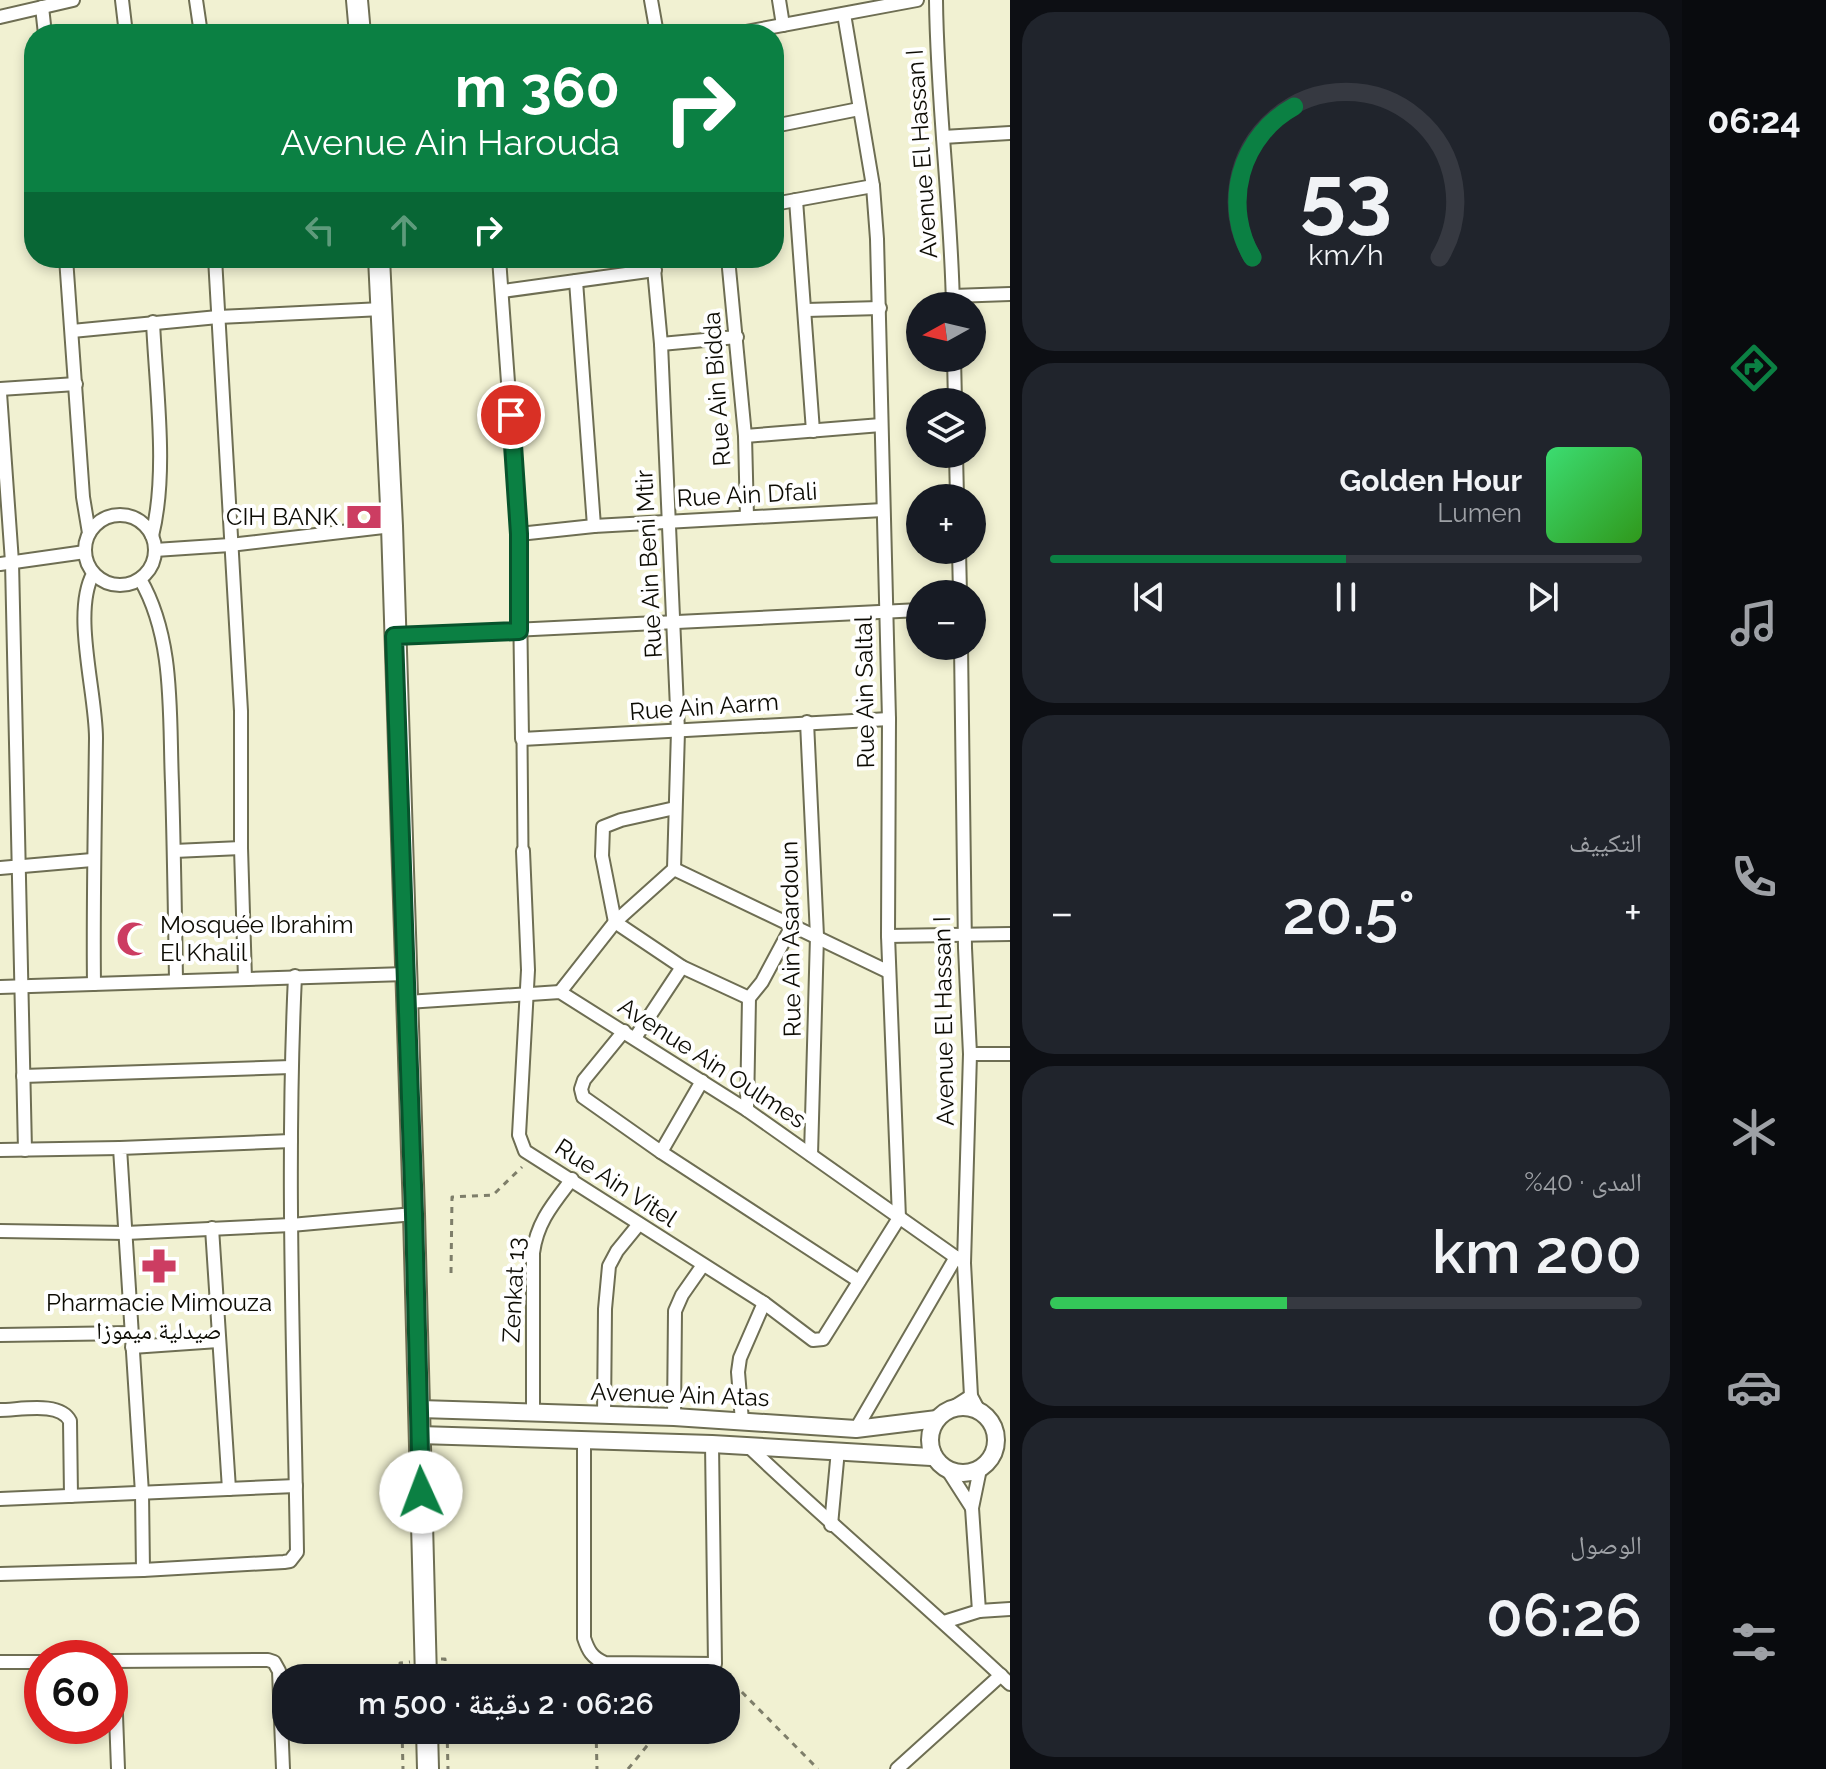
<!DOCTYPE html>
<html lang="ar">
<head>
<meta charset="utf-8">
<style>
  body { margin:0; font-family:Raleway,"Noto Naskh Arabic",sans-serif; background:#20242c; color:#f1f3f6; direction:rtl; height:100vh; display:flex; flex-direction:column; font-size:30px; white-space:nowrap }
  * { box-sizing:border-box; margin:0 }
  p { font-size:26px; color:#9ea1a6 }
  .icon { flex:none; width:44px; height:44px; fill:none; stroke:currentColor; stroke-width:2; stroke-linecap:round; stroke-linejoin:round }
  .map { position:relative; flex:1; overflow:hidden; direction:ltr }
  .side { display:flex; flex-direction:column; gap:12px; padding:12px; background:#0d0f14; width:672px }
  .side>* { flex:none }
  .hud { position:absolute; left:24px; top:24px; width:760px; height:244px; border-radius:32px; box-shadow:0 4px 12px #0003; direction:rtl; background:#0b8043; color:#fff; overflow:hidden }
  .needle { width:52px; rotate:262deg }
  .tools { position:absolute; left:906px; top:292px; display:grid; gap:16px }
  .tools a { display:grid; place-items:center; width:80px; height:80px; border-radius:50%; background:#171b24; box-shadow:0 4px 12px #0003; font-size:40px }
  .speed { position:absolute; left:24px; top:1640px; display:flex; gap:16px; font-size:40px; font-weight:700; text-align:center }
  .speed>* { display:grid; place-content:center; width:104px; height:104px; border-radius:50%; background:#171b24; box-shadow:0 4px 12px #0003; line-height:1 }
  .speed .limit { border:12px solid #d22; background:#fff; color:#111 }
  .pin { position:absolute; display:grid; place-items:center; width:68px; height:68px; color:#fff; margin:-34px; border:4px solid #fff; border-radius:50%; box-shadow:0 2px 8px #0007 }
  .me { position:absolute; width:88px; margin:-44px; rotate:358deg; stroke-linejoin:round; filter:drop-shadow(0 0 6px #0008) }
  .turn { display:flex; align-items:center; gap:28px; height:168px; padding:0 32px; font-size:36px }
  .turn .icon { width:104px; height:104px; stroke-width:2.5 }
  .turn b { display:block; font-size:56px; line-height:68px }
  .lanes { display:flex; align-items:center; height:76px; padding:0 32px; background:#0003; justify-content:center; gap:40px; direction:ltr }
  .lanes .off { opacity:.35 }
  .big { font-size:60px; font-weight:600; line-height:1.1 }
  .side .widget { flex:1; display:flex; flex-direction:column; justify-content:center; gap:12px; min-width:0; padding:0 28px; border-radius:32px; background:#20242c }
  .side .dial { align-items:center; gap:0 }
  .dial svg { height:208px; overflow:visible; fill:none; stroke:#363941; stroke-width:7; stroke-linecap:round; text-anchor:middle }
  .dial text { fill:#f1f3f6; stroke:none }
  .song { display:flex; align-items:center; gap:24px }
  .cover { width:96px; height:96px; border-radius:12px; background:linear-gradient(135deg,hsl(140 70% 55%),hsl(110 70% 35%)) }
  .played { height:8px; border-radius:4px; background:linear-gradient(90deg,#0b8043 50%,#363941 50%) }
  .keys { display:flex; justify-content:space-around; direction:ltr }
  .heat { display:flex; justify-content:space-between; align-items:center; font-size:44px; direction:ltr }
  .charge { height:12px; border-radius:6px; background:linear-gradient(90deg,#34c759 40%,#363941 0) }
  .trip { position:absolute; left:272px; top:1664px; width:468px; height:80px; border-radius:32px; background:#171b24; box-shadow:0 4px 12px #0003; font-weight:600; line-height:80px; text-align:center; direction:rtl }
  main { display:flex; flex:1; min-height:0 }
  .menu { display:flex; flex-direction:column; width:144px; justify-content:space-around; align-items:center; background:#090b0e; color:#9ea1a6 }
  .menu .icon { width:56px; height:56px }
  .menu .on { color:#0b8043 }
  .menu b { font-size:36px; color:#f1f3f6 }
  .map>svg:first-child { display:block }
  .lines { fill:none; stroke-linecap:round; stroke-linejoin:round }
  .pedestrian-casing { stroke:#6e6e53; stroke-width:13 }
  .minor-casing { stroke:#6e6e53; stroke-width:16 }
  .tertiary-casing { stroke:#6e6e53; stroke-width:20 }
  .primary-casing { stroke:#6e6e53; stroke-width:24 }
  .path { stroke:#7e7e6a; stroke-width:3; stroke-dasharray:6 6; stroke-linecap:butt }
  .pedestrian { stroke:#fff; stroke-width:9 }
  .minor { stroke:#fff; stroke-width:12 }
  .tertiary { stroke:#fff; stroke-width:16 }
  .primary { stroke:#fff; stroke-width:20 }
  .route-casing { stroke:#07532c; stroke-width:20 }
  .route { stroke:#0b8043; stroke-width:14 }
  .labels { text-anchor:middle; stroke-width:8; stroke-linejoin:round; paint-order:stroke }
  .street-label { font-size:24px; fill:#0d0c04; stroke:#fff }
  .poi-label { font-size:24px; fill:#0d0c04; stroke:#fff; text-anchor:end }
</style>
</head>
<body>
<main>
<nav class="menu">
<b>06:24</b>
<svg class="icon on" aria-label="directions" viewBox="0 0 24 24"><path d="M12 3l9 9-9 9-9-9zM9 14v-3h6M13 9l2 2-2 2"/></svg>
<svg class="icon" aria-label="music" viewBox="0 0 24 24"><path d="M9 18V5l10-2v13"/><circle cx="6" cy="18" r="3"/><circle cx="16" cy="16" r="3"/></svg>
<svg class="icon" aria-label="phone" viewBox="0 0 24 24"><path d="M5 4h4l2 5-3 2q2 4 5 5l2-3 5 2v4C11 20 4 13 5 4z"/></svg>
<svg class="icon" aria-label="climate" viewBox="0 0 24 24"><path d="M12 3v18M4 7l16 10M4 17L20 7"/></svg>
<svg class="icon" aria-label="car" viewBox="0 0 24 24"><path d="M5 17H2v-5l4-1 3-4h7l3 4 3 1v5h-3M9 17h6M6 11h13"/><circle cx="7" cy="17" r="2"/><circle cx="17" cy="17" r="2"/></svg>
<svg class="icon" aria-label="filters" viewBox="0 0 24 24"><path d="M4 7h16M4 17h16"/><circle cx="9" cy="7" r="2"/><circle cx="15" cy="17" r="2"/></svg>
</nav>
<section class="side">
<div class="widget dial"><svg viewBox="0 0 100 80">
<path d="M14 69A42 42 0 1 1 86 69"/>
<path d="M14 69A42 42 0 0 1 30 11" stroke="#0b8043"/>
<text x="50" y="56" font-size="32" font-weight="700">53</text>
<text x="50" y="72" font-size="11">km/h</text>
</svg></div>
<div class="widget">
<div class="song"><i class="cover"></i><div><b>Golden Hour</b><p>Lumen</p></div></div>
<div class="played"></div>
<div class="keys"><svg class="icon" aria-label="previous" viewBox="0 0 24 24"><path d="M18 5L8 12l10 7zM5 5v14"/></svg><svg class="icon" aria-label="pause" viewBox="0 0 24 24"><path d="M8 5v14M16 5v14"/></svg><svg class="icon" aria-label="next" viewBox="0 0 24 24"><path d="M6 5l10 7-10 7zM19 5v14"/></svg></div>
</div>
<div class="widget"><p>التكييف</p>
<div class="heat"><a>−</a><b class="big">20.5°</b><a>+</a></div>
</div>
<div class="widget"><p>المدى · 40%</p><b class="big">200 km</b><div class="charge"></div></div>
<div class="widget"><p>الوصول</p><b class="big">06:26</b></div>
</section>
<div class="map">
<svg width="1010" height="1769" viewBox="0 0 1010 1769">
  <rect width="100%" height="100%" fill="#f1f1d2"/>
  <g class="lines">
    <g class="pedestrian-casing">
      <polyline id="pedestrian" points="522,739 523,851"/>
    </g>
    <g class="minor-casing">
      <g id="minor">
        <polyline points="122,0 126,34"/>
        <polyline points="196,0 201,34"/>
        <polyline points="651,0 657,34"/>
        <polyline points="779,0 783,25"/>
        <path d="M936,0C937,102 951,204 953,306"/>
        <polyline points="42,7 45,34"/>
        <polyline points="0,17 73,0"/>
        <polyline points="735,34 917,0"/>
        <polyline points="774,126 859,109"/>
        <polyline points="943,137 1010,133"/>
        <polyline points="796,200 813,431"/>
        <polyline points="774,204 873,186"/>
        <polyline points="66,258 83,497 89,533"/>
        <polyline points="215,258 241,711 241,848 245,979"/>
        <polyline points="499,258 519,534 522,739 889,719"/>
        <polyline points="653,258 661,344 678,731 674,869"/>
        <polyline points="728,258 745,436 747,517"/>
        <polyline points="576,281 594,526"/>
        <polyline points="503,291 655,270"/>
        <polyline points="953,296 1010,294"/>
        <polyline points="806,310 880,308"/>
        <polyline points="72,331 218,317 382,309"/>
        <polyline points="661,344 737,337"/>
        <polyline points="954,358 955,402"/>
        <polyline points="0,389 76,384"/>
        <polyline points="0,393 12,562 25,1150"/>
        <polyline points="745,436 881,425"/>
        <polyline points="956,454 957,498"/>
        <circle cx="120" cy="550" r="35"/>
        <polyline points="519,534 594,526 883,510"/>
        <path d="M152,536C168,472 156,389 153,322"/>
        <polyline points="155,550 230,545 392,526"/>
        <polyline points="959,550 960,594"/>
        <polyline points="0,564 85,552"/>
        <path d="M93,574C72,613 96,692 96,738C95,820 93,902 94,984"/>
        <path d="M140,579C175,639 169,715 172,783C174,849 175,915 176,980"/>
        <polyline points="394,636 920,610"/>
        <polyline points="961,646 965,948 970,1054 964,1263 971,1396 979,1411"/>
        <polyline points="807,722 817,936 811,1155"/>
        <polyline points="675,808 621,820 603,827 602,856 615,922 682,967 749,998"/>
        <polyline points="174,851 241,848"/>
        <polyline points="523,851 528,970 519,1135 525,1151 764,1303 813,1340 823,1339 899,1218 888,936 889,719 877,239 873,186 844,14"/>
        <polyline points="0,868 92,860"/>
        <polyline points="674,869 889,972"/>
        <polyline points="888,936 1010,934"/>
        <polyline points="0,987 406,974"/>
        <polyline points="560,992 615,922 674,869"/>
        <polyline points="407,1002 560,992 747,1110 964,1263"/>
        <polyline points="624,1031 584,1080 581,1089 583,1097 661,1152 859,1281"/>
        <polyline points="635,1038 682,967"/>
        <polyline points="970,1054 1010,1054"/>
        <polyline points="23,1076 291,1067"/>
        <polyline points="747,1110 749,998 762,982 793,924"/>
        <polyline points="0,1150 120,1148"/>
        <polyline points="661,1152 702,1081"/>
        <polyline points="212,1228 229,1489"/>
        <polyline points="0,1231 126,1233 291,1225 414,1214"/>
        <polyline points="0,1335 132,1333"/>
        <polyline points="132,1347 218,1341"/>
        <path d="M0,1410C20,1410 60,1401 70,1421L71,1496"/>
        <polyline points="946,1412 971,1396"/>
        <path d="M533,1414V1253C537,1222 553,1204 572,1179"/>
        <polyline points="604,1416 605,1309 609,1266 617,1251 639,1224"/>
        <polyline points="674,1417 675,1311 682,1295 703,1265"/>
        <polyline points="742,1421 738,1372 740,1358 764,1303"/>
        <polyline points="856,1429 956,1257"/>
        <path d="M584,1442V1638C588,1650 592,1658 605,1663L715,1664L712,1444"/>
        <path d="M748,1446C833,1527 924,1603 1010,1684"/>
        <polyline points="947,1469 972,1508"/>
        <polyline points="0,1499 296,1486"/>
        <polyline points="831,1525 838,1450"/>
        <polyline points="143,1570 142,1493 120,1148 291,1141"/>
        <path d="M0,1574L143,1570L284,1562L290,1561L297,1552C294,1360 286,1168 295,976"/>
        <polyline points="979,1611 1010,1609"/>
        <polyline points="944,1622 979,1611 972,1508 980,1469"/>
        <polyline points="110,1661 268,1660 274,1662 279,1671 283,1769"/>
        <polyline points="114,1661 118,1769"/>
        <polyline points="0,1662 42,1662"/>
        <polyline points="897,1769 1001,1675"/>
      </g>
    </g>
    <g class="tertiary-casing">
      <g id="tertiary">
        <circle cx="963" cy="1440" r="33"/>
        <polyline points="420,1409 674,1417 856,1429 937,1419"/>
        <polyline points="419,1435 712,1444 931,1457 932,1452"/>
      </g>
    </g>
    <g class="primary-casing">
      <g id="primary">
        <polyline points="357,0 360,34"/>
        <polyline points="379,258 392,526 414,1214 426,1678"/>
        <polyline points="427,1730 428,1769"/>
      </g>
    </g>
    <g class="path">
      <polyline points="451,1273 452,1197 493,1195 522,1167"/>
      <polyline points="441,1659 445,1659 446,1678"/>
      <polyline points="725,1675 818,1769"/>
      <polyline points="401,1678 400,1663 410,1662"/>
      <polyline points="402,1730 403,1769"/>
      <polyline points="447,1730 448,1769"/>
      <polyline points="596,1730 597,1769"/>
      <polyline points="628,1769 660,1730"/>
    </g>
    <use href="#pedestrian" class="pedestrian"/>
    <use href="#minor" class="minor"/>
    <use href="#tertiary" class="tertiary"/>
    <use href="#primary" class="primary"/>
  </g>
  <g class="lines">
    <g class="route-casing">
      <polyline id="route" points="421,1492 414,1214 394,636 519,631 519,534 511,415"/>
    </g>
    <use href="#route" class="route"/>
  </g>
  <defs>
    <g id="bank-bare" transform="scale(2.76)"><path d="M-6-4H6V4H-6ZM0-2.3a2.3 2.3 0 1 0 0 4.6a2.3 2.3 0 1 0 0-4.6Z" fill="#cc3d62" stroke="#fff" stroke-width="2.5" paint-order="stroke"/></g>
    <g id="mosque-bare" transform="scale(2.76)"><path d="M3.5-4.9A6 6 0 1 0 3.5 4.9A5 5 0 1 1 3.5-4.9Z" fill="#cc3d62" stroke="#fff" stroke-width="2.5" paint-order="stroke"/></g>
    <g id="pharmacy-bare" transform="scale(2.76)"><path d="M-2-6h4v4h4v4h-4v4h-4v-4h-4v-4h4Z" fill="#cc3d62" stroke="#fff" stroke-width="2.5" paint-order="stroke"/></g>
  </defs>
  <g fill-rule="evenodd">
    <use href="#bank-bare" x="364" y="517"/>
    <use href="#mosque-bare" x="134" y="939"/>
    <use href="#pharmacy-bare" x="159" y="1266"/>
  </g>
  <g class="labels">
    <g class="street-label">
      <text transform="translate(922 154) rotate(-94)" y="8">Avenue El Hassan I</text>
      <text transform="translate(717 389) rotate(-94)" y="8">Rue Ain Bidda</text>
      <text transform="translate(747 495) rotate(-3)" y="8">Rue Ain Dfali</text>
      <text transform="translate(649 564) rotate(-93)" y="8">Rue Ain Beni Mtir</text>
      <text transform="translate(865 692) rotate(-91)" y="8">Rue Ain Saltal</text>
      <text transform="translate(704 707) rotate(-4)" y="8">Rue Ain Aarm</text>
      <text transform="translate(791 939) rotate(-91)" y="8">Rue Ain Asardoun</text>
      <text transform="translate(944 1021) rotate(-91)" y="8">Avenue El Hassan I</text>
      <text transform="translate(712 1063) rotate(33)" y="8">Avenue Ain Oulmes</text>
      <text transform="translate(616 1183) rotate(33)" y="8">Rue Ain Vitel</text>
      <text transform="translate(514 1290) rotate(-87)" y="8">Zenkat 13</text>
      <text transform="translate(680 1395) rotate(2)" y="8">Avenue Ain Atas</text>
    </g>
    <g class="poi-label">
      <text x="338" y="525">CIH BANK</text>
      <text x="160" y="933" text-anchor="start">Mosquée Ibrahim<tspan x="160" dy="28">El Khalil</tspan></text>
      <text x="159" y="1311" text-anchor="middle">Pharmacie Mimouza<tspan x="159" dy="28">صيدلية ميموزا</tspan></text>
    </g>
  </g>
</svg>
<div class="tools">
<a><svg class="needle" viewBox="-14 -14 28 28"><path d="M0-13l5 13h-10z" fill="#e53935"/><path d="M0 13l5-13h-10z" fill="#9ea1a6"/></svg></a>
<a><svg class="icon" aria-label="layers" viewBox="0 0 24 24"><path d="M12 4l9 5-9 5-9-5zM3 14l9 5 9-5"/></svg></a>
<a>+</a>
<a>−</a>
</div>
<div class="speed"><div class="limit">60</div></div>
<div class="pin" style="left:511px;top:415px;background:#d93025"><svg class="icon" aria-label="arrive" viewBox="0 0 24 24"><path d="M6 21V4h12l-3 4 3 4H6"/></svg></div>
<svg class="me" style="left:421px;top:1492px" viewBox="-20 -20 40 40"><circle r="19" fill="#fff"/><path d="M0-13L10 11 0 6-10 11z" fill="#0b8043"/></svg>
<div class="trip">06:26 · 2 دقيقة · 500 m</div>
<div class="hud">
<div class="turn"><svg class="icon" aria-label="right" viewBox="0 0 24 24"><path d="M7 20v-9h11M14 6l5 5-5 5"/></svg><div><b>360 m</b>Avenue Ain Harouda</div></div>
<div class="lanes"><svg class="icon off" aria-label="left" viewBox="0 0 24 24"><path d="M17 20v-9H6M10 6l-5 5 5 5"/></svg><svg class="icon off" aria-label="ahead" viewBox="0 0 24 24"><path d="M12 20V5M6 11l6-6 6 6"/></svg><svg class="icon" aria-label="right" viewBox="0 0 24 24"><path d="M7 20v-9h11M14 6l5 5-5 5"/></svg></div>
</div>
</div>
</main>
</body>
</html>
